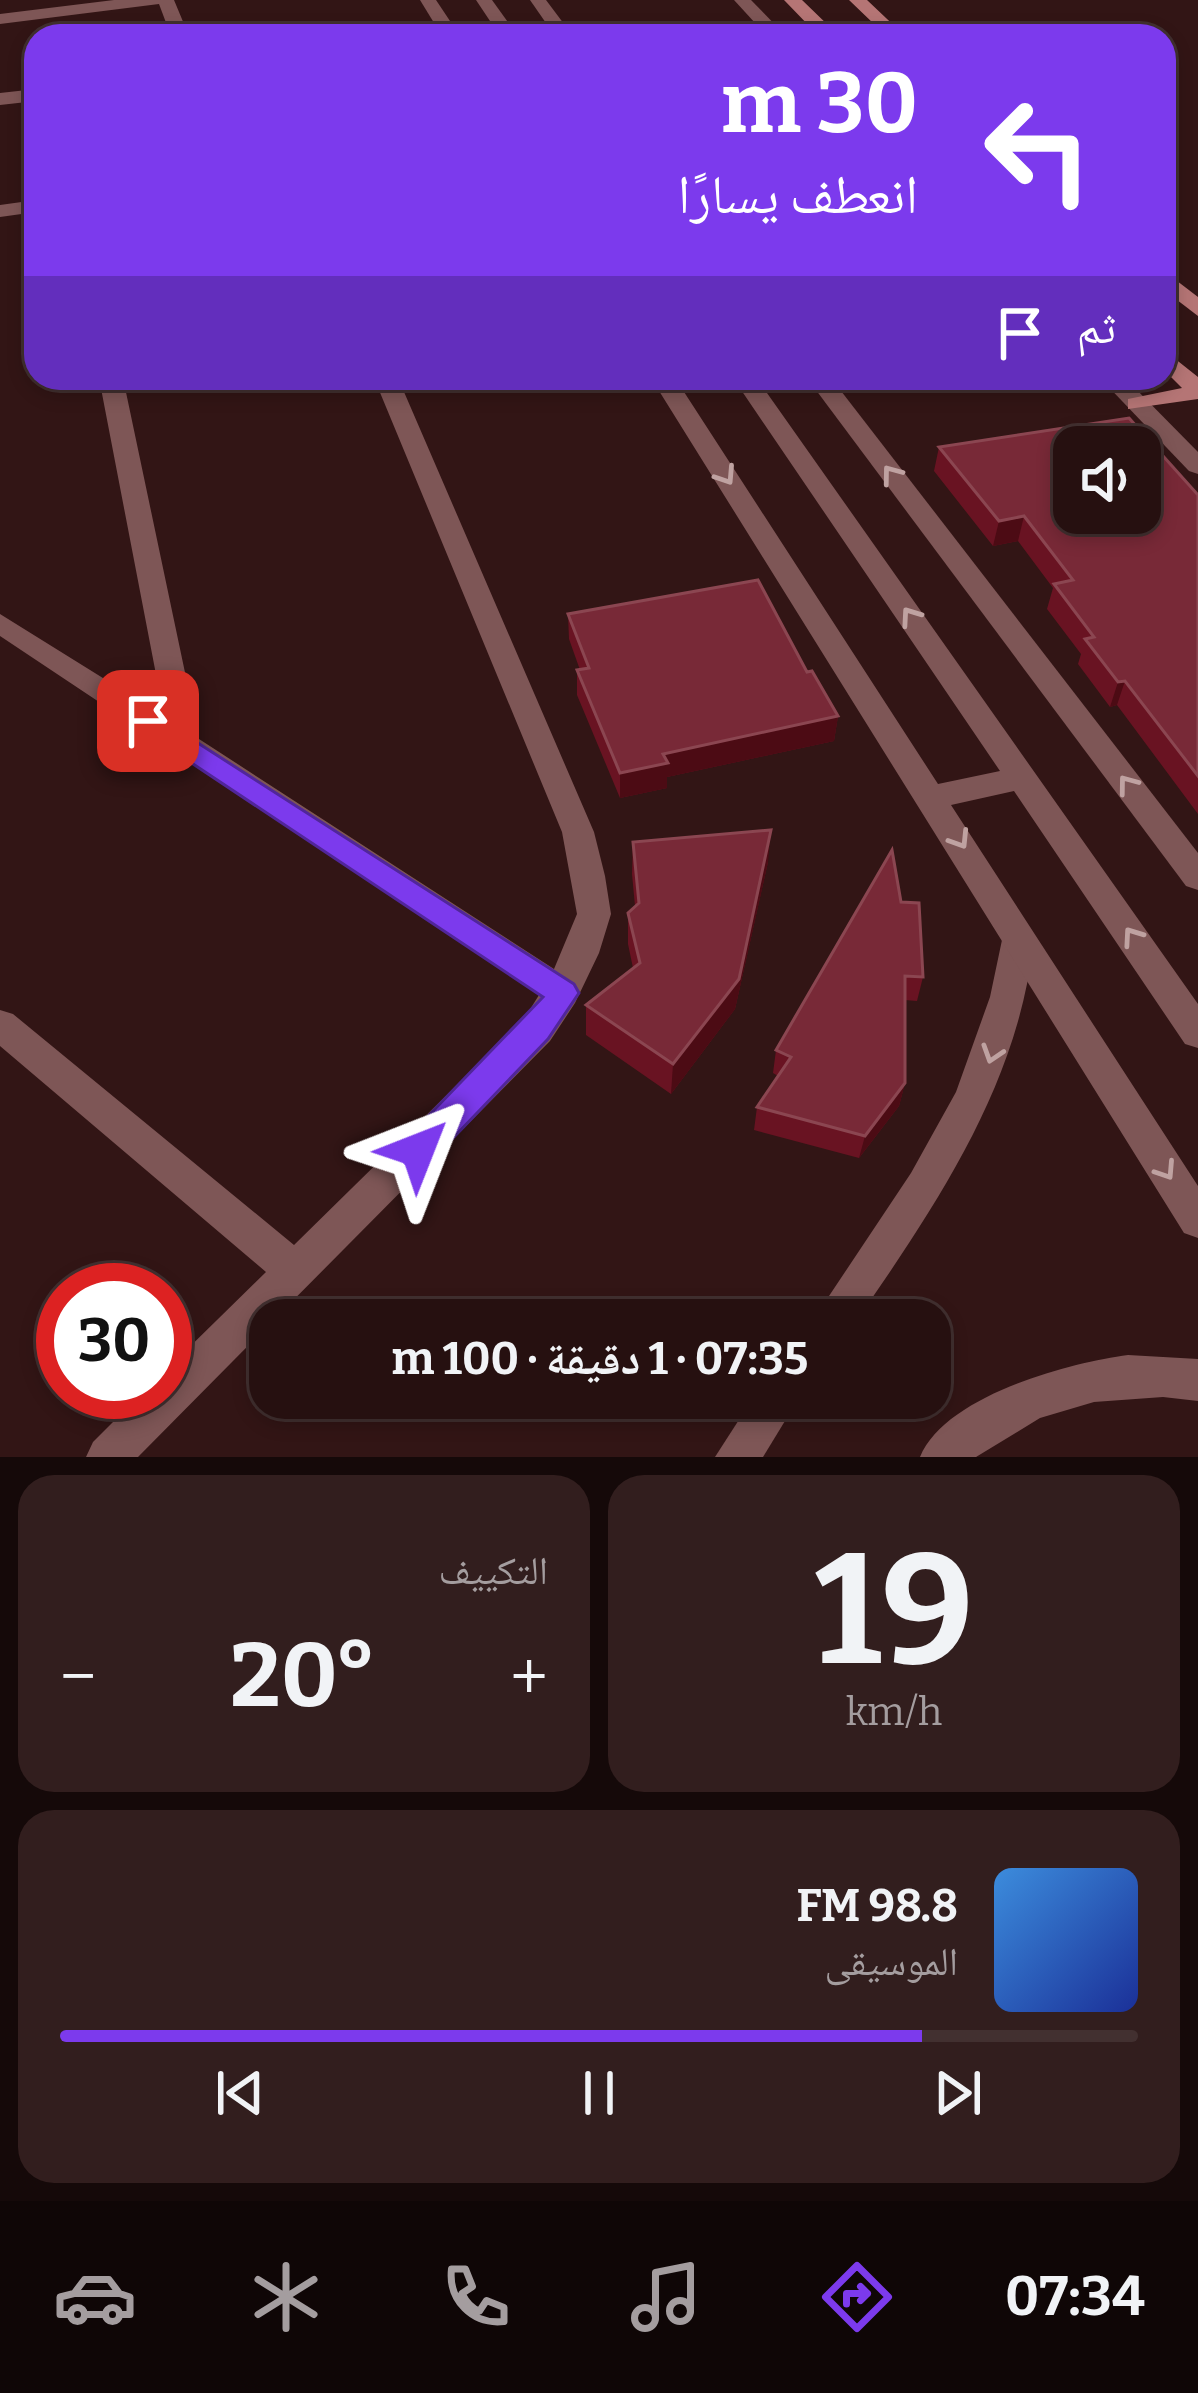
<!DOCTYPE html>
<html lang="ar">
<head>
<meta charset="utf-8">
<style>
  body { margin:0; font-family:Bitter,"Noto Naskh Arabic",serif; background:#321e1e; color:#f1f3f6; direction:rtl; height:100vh; display:flex; flex-direction:column; font-size:45px; white-space:nowrap }
  * { box-sizing:border-box; margin:0 }
  p { font-size:39px; color:#a49d9f }
  .icon { flex:none; width:66px; height:66px; fill:none; stroke:currentColor; stroke-width:2; stroke-linecap:round; stroke-linejoin:round }
  .map { position:relative; height:1457px; overflow:hidden; direction:ltr }
  .details { display:flex; flex-direction:column; gap:18px; padding:18px; background:#150909; flex:1 }
  .details>* { flex:none }
  .guide { position:absolute; left:24px; top:24px; width:1152px; height:366px; border-radius:36px; box-shadow:0 6px 18px #0003,0 0 0 3px #423030; direction:rtl; background:#7c3aed; color:#fff; overflow:hidden }
  .controls { position:absolute; left:1053px; top:426px; display:grid; gap:24px }
  .controls a { display:grid; place-items:center; width:108px; height:108px; border-radius:24px; background:#261010; box-shadow:0 6px 18px #0003,0 0 0 3px #423030; font-size:60px }
  .speed { position:absolute; left:36px; top:1263px; display:flex; gap:24px; font-size:60px; font-weight:700; text-align:center }
  .speed>* { display:grid; place-content:center; width:156px; height:156px; border-radius:50%; background:#261010; box-shadow:0 6px 18px #0003,0 0 0 3px #423030; line-height:1 }
  .speed .limit { border:18px solid #d22; background:#fff; color:#111 }
  .pin { position:absolute; display:grid; place-items:center; width:102px; height:102px; color:#fff; margin:-51px; border-radius:24px; box-shadow:0 6px 18px #0006 }
  .me { position:absolute; width:132px; margin:-66px; rotate:45deg; stroke-linejoin:round; filter:drop-shadow(0 0 9px #0008) }
  .turn { display:flex; align-items:center; gap:42px; height:252px; padding:0 60px; font-size:54px }
  .turn .icon { width:156px; height:156px; stroke-width:2.5 }
  .turn b { display:block; font-size:84px; line-height:102px }
  .then { display:flex; align-items:center; height:114px; padding:0 60px; background:#0003; gap:24px; font-size:45px }
  .big { font-size:90px; font-weight:700; line-height:1.1 }
  .details .widget { flex:1; display:flex; flex-direction:column; justify-content:center; gap:18px; min-width:0; padding:0 42px; border-radius:36px; background:#321e1e }
  .details .dial { align-items:center; gap:0 }
  .dial b { font-size:156px; line-height:1 }
  .song { display:flex; align-items:center; gap:36px }
  .cover { width:144px; height:144px; border-radius:18px; background:linear-gradient(135deg,hsl(210 70% 55%),hsl(230 70% 35%)) }
  .played { height:12px; border-radius:6px; background:linear-gradient(90deg,#7c3aed 80%,#423030 80%) }
  .keys { display:flex; justify-content:space-around; direction:ltr }
  .heat { display:flex; justify-content:space-between; align-items:center; font-size:66px; direction:ltr }
  .details .tiles { flex:1; display:grid; gap:18px; grid-template-columns:1fr 1fr }
  .widget:last-child { grid-column:span 2 }
  .trip { position:absolute; left:249px; top:1299px; width:702px; height:120px; border-radius:36px; background:#261010; box-shadow:0 6px 18px #0003,0 0 0 3px #423030; font-weight:700; line-height:120px; text-align:center; direction:rtl }
  .tabs { display:flex; height:192px; justify-content:space-around; align-items:center; background:#0f0606; color:#a49d9f }
  .tabs .icon { width:84px; height:84px }
  .tabs .selected { color:#7c3aed }
  .tabs b { font-size:54px; color:#f1f3f6 }
  .map>svg:first-child { display:block }
  .lines { fill:none; stroke-linecap:round; stroke-linejoin:round }
  .minor { fill:#7e5656; fill-rule:evenodd }
  .tertiary { fill:#7e5656; fill-rule:evenodd }
  .secondary { fill:#b57575; fill-rule:evenodd }
  .wall { fill:#691322 }
  .shaded-wall { fill:#4c0b14 }
  .building { fill:#782937; stroke:#8b4651; stroke-width:3; fill-rule:evenodd }
  .oneway { stroke:#bfa2a1 }
  .route { fill:#7c3aed; stroke:#51269a; stroke-width:3 }
</style>
</head>
<body>
<div class="map">
<svg width="1198" height="1457" viewBox="0 0 1198 1457">
  <rect width="100%" height="100%" fill="#321515"/>
  <g class="lines">
    <g class="minor">
      <polygon points="114,0 174,0 189,36 171,36 159,4 0,24 0,14"/>
      <polygon points="530,0 546,0 573,36 555,36"/>
      <polygon points="734,0 751,0 786,36 767,36"/>
      <polygon points="446,24 452,25 452,33 415,36"/>
      <polygon points="36,89 36,101 0,105 0,93"/>
      <polygon points="36,200 36,212 0,217 0,205"/>
      <polygon points="99,378 123,378 199,739 554,969 577,914 562,832 374,378 398,378 594,832 605,876 611,914 599,953 575,1003 550,1041 138,1457 86,1457 93,1442 143,1392 165,1392 165,1371 266,1272 0,1046 0,1010 13,1014 294,1245 524,1019 539,995 0,636 0,614 164,716"/>
      <polygon points="807,378 831,378 1198,853 1198,890 1186,886"/>
      <polygon points="1100,378 1125,378 1198,452 1198,474 1189,471"/>
      <path d="M1019,926L1031,930C1039,946 1031,966 1027,984C1002,1109 928,1217 857,1320H813L911,1173L956,1092L990,997L1002,940L1007,930Z"/>
      <path d="M1128,1355L1198,1359V1401L1163,1397L1094,1402L1040,1418L976,1457H920C945,1396 1068,1363 1128,1355Z"/>
      <polygon points="753,1398 799,1398 763,1457 715,1457"/>
    </g>
    <g class="tertiary">
      <polygon points="420,0 436,0 460,36 442,36"/>
      <polygon points="476,0 492,0 518,36 500,36"/>
      <polygon points="651,378 675,378 938,784 1000,771 733,378 831,378 819,385 767,393 1198,1004 1198,1048 1185,1044 1014,791 951,805 1198,1186 1198,1238 1184,1233"/>
    </g>
    <g class="secondary">
      <polygon points="784,0 802,0 832,29 874,24 849,0 867,0 905,36 812,36 815,32"/>
      <polygon points="1164,271 1198,297 1198,316 1164,290"/>
      <polygon points="1164,350 1198,377 1198,399 1128,409 1128,399 1182,388 1164,370"/>
    </g>
  </g>
  <g class="wall">
    <polygon points="939,447 1198,495 1198,814 1117,705 1110,707 1078,664 1081,654 1047,609 1053,588 1018,541 993,546 934,471"/>
    <polygon points="568,614 807,672 838,716 834,741 667,777 667,788 620,798 577,695 577,670 580,670 569,639"/>
    <polygon points="633,842 768,862 735,1009 671,1094 586,1035 586,1005 633,968 628,944 628,913 635,906 632,874"/>
    <polygon points="901,902 923,977 917,1001 905,1000 905,1083 899,1106 859,1158 754,1130 757,1107 778,1076 773,1073 776,1050"/>
  </g>
  <g class="shaded-wall">
    <polygon points="1024,516 1018,541 993,546 999,521"/>
    <polygon points="1125,681 1117,705 1110,707 1118,682"/>
    <polygon points="838,716 834,741 667,777 667,788 620,798 620,773 663,754"/>
    <polygon points="771,830 768,862 735,1009 671,1094 673,1064"/>
    <polygon points="905,1083 899,1106 859,1158 865,1136"/>
  </g>
  <g class="building">
    <path d="M1129,418L1198,495V776L1125,681L1118,682L1085,639L1094,637L1054,584L1073,580L1024,516L999,521L939,447ZM1074,447H1140V513H1074Z"/>
    <polygon points="758,580 807,672 812,671 838,716 663,754 668,763 620,773 577,670 589,668 568,614"/>
    <polygon points="771,830 739,979 673,1064 586,1005 640,963 628,913 639,903 633,842"/>
    <polygon points="892,850 901,902 919,903 923,977 905,976 905,1083 865,1136 757,1107 791,1057 776,1050"/>
  </g>
  <defs><path id="oneway-chevron" d="M-2-3.5L2.5 0L-2 3.5" fill="none" stroke-width="1.6" stroke-linecap="round" stroke-linejoin="round" transform="scale(3)"/></defs>
  <g class="oneway">
    <use href="#oneway-chevron" transform="translate(891 474) rotate(-127)"/>
    <use href="#oneway-chevron" transform="translate(726 476) rotate(57)"/>
    <use href="#oneway-chevron" transform="translate(910 616) rotate(-125)"/>
    <use href="#oneway-chevron" transform="translate(1127 784) rotate(-127)"/>
    <use href="#oneway-chevron" transform="translate(960 840) rotate(58)"/>
    <use href="#oneway-chevron" transform="translate(1132 936) rotate(-125)"/>
    <use href="#oneway-chevron" transform="translate(992 1054) rotate(108)"/>
    <use href="#oneway-chevron" transform="translate(1166 1171) rotate(57)"/>
  </g>
  <polygon class="route" points="148,711 574,984 579,993 548,1039 431,1161 418,1165 406,1161 401,1150 406,1139 543,997 139,728 135,721"/>
</svg>
<div class="controls">
<a><svg class="icon" aria-label="sound" viewBox="0 0 24 24"><path d="M4 9h4l5-4v14l-5-4H4zM17 9q2 3 0 6"/></svg></a>
</div>
<div class="speed"><div class="limit">30</div></div>
<div class="pin" style="left:148px;top:721px;background:#d93025"><svg class="icon" aria-label="arrive" viewBox="0 0 24 24"><path d="M6 21V4h12l-3 4 3 4H6"/></svg></div>
<svg class="me" style="left:418px;top:1150px" viewBox="-20 -20 40 40"><path d="M0-17L14 15 0 8-14 15z" fill="#7c3aed" stroke="#fff" stroke-width="4"/></svg>
<div class="trip">07:35 · 1 دقيقة · 100 m</div>
<div class="guide">
<div class="turn"><svg class="icon" aria-label="left" viewBox="0 0 24 24"><path d="M17 20v-9H6M10 6l-5 5 5 5"/></svg><div><b>30 m</b>انعطف يسارًا</div></div>
<div class="then">ثم<svg class="icon" aria-label="arrive" viewBox="0 0 24 24"><path d="M6 21V4h12l-3 4 3 4H6"/></svg></div>
</div>
</div>
<section class="details">
<div class="tiles">
<div class="widget dial"><b>19</b><p>km/h</p></div>
<div class="widget"><p>التكييف</p>
<div class="heat"><a>−</a><b class="big">20°</b><a>+</a></div>
</div>
<div class="widget">
<div class="song"><i class="cover"></i><div><b>98.8 FM</b><p>الموسيقى</p></div></div>
<div class="played"></div>
<div class="keys"><svg class="icon" aria-label="previous" viewBox="0 0 24 24"><path d="M18 5L8 12l10 7zM5 5v14"/></svg><svg class="icon" aria-label="pause" viewBox="0 0 24 24"><path d="M8 5v14M16 5v14"/></svg><svg class="icon" aria-label="next" viewBox="0 0 24 24"><path d="M6 5l10 7-10 7zM19 5v14"/></svg></div>
</div>
</div>
</section>
<nav class="tabs">
<b>07:34</b>
<svg class="icon selected" aria-label="directions" viewBox="0 0 24 24"><path d="M12 3l9 9-9 9-9-9zM9 14v-3h6M13 9l2 2-2 2"/></svg>
<svg class="icon" aria-label="music" viewBox="0 0 24 24"><path d="M9 18V5l10-2v13"/><circle cx="6" cy="18" r="3"/><circle cx="16" cy="16" r="3"/></svg>
<svg class="icon" aria-label="phone" viewBox="0 0 24 24"><path d="M5 4h4l2 5-3 2q2 4 5 5l2-3 5 2v4C11 20 4 13 5 4z"/></svg>
<svg class="icon" aria-label="climate" viewBox="0 0 24 24"><path d="M12 3v18M4 7l16 10M4 17L20 7"/></svg>
<svg class="icon" aria-label="car" viewBox="0 0 24 24"><path d="M5 17H2v-5l4-1 3-4h7l3 4 3 1v5h-3M9 17h6M6 11h13"/><circle cx="7" cy="17" r="2"/><circle cx="17" cy="17" r="2"/></svg>
</nav>
</body>
</html>
